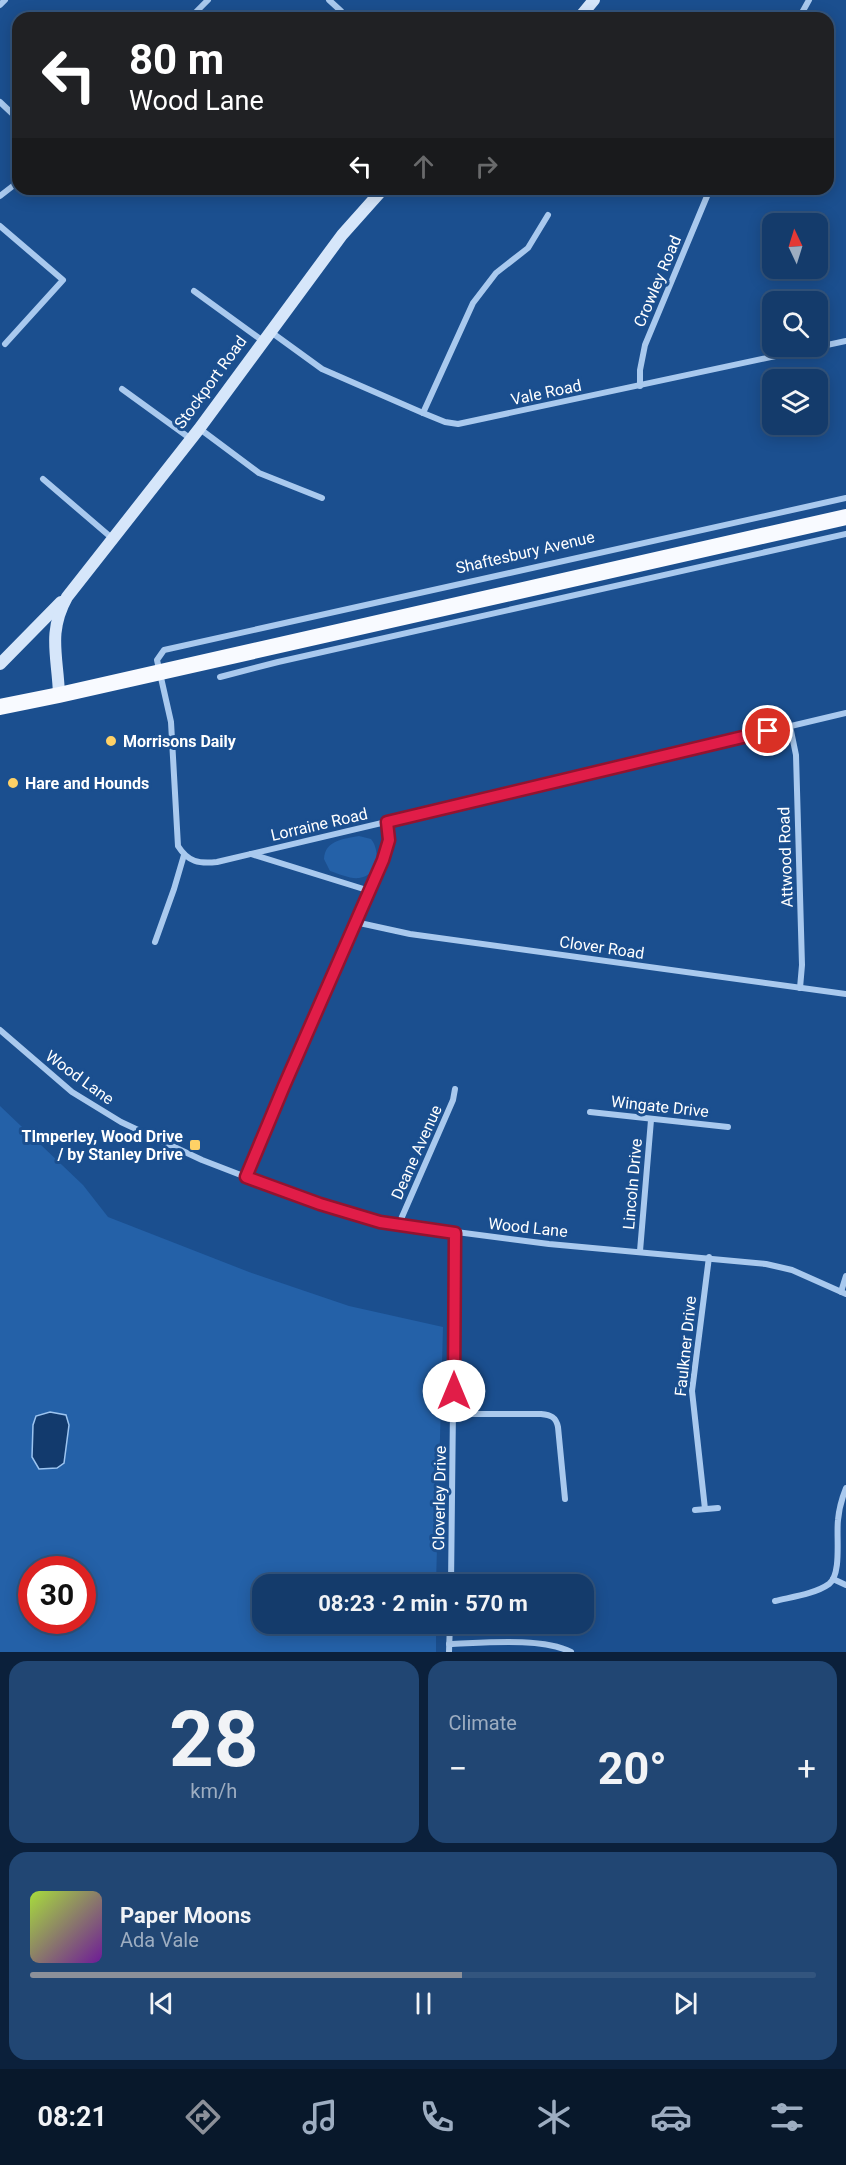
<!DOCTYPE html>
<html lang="en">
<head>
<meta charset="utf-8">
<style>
  body { margin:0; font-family:Roboto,sans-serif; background:#214673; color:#f1f3f6; height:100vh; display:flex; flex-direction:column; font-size:22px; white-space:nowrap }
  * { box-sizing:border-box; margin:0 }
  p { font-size:20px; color:#9dadc1 }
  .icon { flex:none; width:33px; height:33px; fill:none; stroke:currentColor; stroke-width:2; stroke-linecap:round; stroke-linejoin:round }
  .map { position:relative; height:1652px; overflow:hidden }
  .side { display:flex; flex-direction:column; gap:9px; padding:9px; background:#0b203b; flex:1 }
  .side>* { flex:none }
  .top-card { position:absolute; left:12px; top:12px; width:822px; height:183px; border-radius:18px; box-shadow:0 3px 15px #0003,0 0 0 2px #33557e; background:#202124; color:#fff; overflow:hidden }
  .needle { width:39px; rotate:356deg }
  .controls { position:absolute; left:762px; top:213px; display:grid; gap:12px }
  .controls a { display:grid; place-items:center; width:66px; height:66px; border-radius:12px; background:#143b6b; box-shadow:0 3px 15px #0003,0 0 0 2px #33557e; font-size:30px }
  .speed { position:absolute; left:18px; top:1556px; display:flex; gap:12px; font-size:30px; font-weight:700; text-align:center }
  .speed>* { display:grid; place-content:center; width:78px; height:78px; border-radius:50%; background:#143b6b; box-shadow:0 3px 15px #0003,0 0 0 2px #33557e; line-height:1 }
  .speed .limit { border:9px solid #d22; background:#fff; color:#111 }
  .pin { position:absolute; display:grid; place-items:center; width:51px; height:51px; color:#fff; margin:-26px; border:3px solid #fff; border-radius:50%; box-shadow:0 2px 6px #0007 }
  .me { position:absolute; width:66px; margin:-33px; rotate:0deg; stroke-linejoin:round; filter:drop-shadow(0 0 4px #0008) }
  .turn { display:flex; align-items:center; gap:21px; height:126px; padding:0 18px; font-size:27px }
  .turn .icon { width:78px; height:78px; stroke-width:2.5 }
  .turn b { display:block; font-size:42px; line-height:51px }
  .lanes { display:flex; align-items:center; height:57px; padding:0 18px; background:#0003; justify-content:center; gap:30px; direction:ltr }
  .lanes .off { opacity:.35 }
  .big { font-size:45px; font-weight:700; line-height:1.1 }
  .side .widget { flex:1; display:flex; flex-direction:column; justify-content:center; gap:9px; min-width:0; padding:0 21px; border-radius:18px; background:#214673 }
  .side .dial { align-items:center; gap:0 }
  .dial b { font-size:78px; line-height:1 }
  .song { display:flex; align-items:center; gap:18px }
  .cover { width:72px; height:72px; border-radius:9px; background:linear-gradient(135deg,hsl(80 70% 55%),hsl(280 70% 35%)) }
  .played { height:6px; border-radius:3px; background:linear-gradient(90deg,#8c9099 55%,#33557e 55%) }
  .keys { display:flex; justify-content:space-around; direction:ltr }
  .heat { display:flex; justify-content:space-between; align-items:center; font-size:33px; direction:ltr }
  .side .tiles { flex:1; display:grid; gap:9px; grid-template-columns:1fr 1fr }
  .widget:last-child { grid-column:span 2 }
  .trip { position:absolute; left:252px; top:1574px; width:342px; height:60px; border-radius:18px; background:#143b6b; box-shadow:0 3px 15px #0003,0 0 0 2px #33557e; font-weight:700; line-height:60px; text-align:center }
  .dock { display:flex; height:96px; justify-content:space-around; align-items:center; background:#08182b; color:#9dadc1 }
  .dock .icon { width:42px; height:42px }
  .dock .current { color:#8c9099 }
  .dock b { font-size:27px; color:#f1f3f6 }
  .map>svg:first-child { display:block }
  .green { fill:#2461a8; fill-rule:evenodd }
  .water { fill:#123a6d; stroke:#9cc4f0; stroke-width:1.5 }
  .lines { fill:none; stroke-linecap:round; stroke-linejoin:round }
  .minor { stroke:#a9c9ee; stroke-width:6 }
  .secondary { stroke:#d6e6fa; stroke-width:12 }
  .trunk { stroke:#f8faff; stroke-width:16 }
  .route-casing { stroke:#92132f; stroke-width:15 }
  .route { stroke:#e11d48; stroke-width:10 }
  .poi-dot { fill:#ffd166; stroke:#1b4f8f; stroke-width:2 }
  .labels { text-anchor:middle; stroke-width:6; stroke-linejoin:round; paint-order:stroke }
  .street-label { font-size:16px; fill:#fff; stroke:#1b4f8f }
  .poi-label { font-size:16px; font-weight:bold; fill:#fff; stroke:#1b4f8f; text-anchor:start }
</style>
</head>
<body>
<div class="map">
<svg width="846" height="1652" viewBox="0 0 846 1652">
  <rect width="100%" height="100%" fill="#1b4f8f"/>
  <g class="green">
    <path d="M359,836L371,839C381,851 378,876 359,878C350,879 339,874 330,871L324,859C325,840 344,839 359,836Z"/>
    <path d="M0,1106L83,1185L108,1217L249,1272L349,1306L443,1327L436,1584H262V1623H436V1652H0ZM32,1569H82V1620H32Z"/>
  </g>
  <polygon class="water" points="50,1412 66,1415 69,1425 64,1463 57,1468 39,1469 32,1457 33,1425 36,1416"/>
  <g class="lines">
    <g class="minor">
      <polyline points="329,0 341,11"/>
      <polyline points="0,5 5,0"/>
      <polyline points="190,18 208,0"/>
      <polyline points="799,18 809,0"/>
      <polyline points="0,102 18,119"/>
      <polyline points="0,196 18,182"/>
      <polyline points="0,226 63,280 5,344"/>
      <polyline points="194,291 263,341"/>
      <polyline points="271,332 322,369 423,413 445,422 458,424 846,341"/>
      <polyline points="640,386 640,370 645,345 710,189"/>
      <polyline points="122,389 191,439"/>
      <polyline points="423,413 473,303 496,273 528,248 548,215"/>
      <polyline points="200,429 259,473 322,498"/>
      <polyline points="43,479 113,539"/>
      <path d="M846,498L164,650L157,660L171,722L178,846C188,862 199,864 217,862L846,713"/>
      <polyline points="220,677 278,662 846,534"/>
      <polyline points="790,726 796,755 802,965 800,988"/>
      <polyline points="251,854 370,891"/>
      <polyline points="355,922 410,934 846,994"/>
      <polyline points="155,942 174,889 184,855"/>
      <polyline points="0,1030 72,1092 121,1122 202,1160 246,1177 320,1204 380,1222 549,1244 766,1264 792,1270 846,1294"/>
      <polyline points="590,1112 728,1127"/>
      <polyline points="246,1177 284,1086 383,860 389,840 387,822"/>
      <polyline points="398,1226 453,1100 455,1089"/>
      <polyline points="640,1251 651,1120"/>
      <polyline points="841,1292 846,1276"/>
      <path d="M454,1414H541C551,1415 556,1417 558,1427L565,1499"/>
      <polyline points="705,1509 692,1391 709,1257"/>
      <polyline points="695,1510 718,1508"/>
      <polyline points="833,1579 846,1585"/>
      <polyline points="451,1584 455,1233"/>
      <path d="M775,1601C791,1597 815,1594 829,1584C842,1574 836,1536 838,1520C839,1508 842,1498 846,1488"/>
      <path d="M449,1644C482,1643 542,1637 571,1652"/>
      <polyline points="449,1652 450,1623"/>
    </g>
    <g class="secondary">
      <polyline points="579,18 594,0"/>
      <polyline points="0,664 61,602"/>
      <path d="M59,695C58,657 47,633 67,597L199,429L342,235L383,189"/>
    </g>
    <polyline class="trunk" points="0,707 59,695 846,517"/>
  </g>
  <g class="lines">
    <g class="route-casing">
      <polyline id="route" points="454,1391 455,1233 380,1222 320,1204 246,1177 284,1086 383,860 389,840 387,822 768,731"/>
    </g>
    <use href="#route" class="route"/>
  </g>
  <g class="poi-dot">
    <circle cx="111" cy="741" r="6"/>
    <circle cx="13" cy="783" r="6"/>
    <rect x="189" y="1139" width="12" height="12" rx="3"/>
  </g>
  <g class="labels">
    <g class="street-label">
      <text transform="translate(657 281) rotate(-67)" y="6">Crowley Road</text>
      <text transform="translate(210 382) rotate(-54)" y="6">Stockport Road</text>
      <text transform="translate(546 392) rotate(-12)" y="6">Vale Road</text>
      <text transform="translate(525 552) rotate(-13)" y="6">Shaftesbury Avenue</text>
      <text transform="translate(319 824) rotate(-13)" y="6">Lorraine Road</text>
      <text transform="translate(785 857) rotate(-92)" y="6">Attwood Road</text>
      <text transform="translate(602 947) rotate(8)" y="6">Clover Road</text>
      <text transform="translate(80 1077) rotate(36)" y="6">Wood Lane</text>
      <text transform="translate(660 1106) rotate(6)" y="6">Wingate Drive</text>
      <text transform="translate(416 1152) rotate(-66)" y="6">Deane Avenue</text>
      <text transform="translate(632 1184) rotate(-85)" y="6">Lincoln Drive</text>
      <text transform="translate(528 1227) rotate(6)" y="6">Wood Lane</text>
      <text transform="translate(685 1346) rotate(-84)" y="6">Faulkner Drive</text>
      <text transform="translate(439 1498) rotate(-89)" y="6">Cloverley Drive</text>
    </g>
    <g class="poi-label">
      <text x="123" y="747">Morrisons Daily</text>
      <text x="25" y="789">Hare and Hounds</text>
      <text x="183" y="1142" text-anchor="end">TImperley, Wood Drive<tspan x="183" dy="18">/ by Stanley Drive</tspan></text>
    </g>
  </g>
</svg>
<div class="controls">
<a><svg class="needle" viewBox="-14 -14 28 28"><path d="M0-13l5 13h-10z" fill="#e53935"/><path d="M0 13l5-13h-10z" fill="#9dadc1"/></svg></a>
<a><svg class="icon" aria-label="search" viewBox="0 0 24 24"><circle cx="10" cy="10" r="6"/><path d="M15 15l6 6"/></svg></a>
<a><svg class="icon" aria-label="layers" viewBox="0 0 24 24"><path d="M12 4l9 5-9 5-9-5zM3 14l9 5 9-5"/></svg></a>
</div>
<div class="speed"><div class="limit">30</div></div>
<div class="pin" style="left:768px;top:731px;background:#d93025"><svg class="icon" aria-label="arrive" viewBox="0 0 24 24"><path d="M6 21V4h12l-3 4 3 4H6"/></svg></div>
<svg class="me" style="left:454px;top:1391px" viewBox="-20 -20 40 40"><circle r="19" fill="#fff"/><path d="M0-13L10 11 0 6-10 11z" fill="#e11d48"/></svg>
<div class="trip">08:23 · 2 min · 570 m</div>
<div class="top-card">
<div class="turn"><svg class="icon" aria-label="left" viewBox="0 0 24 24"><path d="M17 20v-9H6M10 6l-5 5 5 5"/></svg><div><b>80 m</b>Wood Lane</div></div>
<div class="lanes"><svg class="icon" aria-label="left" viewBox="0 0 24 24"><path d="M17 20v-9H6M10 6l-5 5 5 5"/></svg><svg class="icon off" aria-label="ahead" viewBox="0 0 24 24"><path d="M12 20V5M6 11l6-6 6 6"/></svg><svg class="icon off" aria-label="right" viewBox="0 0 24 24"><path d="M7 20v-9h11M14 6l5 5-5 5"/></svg></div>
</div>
</div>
<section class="side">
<div class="tiles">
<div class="widget dial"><b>28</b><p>km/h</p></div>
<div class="widget"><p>Climate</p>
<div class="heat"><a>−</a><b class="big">20°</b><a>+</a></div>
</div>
<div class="widget">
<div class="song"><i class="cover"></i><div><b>Paper Moons</b><p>Ada Vale</p></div></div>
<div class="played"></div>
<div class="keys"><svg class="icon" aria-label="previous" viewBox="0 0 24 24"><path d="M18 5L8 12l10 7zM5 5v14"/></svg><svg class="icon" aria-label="pause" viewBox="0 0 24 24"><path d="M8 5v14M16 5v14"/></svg><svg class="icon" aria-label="next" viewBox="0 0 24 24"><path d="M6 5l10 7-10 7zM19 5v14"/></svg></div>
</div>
</div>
</section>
<nav class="dock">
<b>08:21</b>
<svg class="icon current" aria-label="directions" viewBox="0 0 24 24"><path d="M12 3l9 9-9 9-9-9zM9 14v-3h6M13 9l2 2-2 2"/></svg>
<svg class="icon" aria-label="music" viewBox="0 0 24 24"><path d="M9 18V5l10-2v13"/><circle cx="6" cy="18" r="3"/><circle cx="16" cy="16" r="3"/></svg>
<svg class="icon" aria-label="phone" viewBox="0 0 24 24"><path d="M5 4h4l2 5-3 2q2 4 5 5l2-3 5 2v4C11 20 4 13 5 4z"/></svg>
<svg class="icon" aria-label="climate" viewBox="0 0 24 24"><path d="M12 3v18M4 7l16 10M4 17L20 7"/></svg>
<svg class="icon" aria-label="car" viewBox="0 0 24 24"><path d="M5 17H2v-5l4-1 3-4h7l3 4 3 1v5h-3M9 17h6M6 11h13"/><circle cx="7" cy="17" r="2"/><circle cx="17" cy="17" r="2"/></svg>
<svg class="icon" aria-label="filters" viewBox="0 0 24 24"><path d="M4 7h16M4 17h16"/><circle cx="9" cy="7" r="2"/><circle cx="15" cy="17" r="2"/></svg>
</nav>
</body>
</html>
